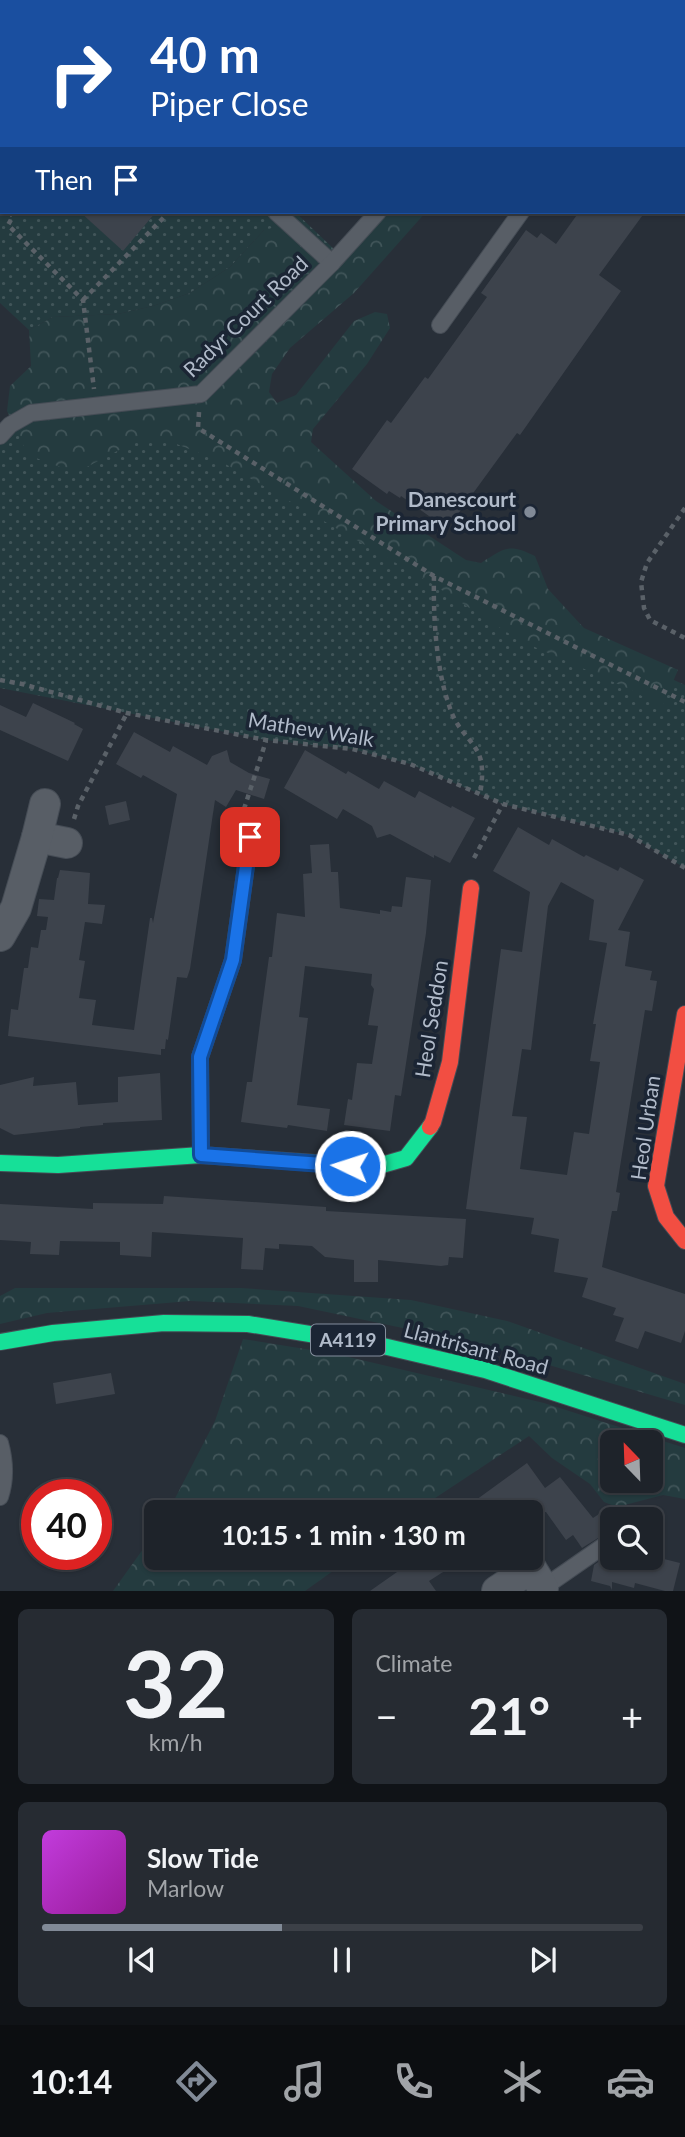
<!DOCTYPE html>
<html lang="en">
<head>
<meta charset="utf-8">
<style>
  body { margin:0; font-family:Lato,sans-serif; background:#262b32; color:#f1f3f6; height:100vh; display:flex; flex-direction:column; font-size:26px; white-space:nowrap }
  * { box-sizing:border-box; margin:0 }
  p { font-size:23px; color:#a1a4a8 }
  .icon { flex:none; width:38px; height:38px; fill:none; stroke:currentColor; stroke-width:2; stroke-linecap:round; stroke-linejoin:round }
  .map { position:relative; height:1591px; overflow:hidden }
  .side { display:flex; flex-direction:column; gap:18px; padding:18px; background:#101317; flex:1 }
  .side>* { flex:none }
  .banner { position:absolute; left:0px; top:0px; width:686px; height:214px; box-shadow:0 2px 5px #0004,0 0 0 2px #3c4047; background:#1a4fa0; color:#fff; overflow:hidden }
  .needle { width:46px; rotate:337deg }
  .buttons { position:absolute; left:600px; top:1430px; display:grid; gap:14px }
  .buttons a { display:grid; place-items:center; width:63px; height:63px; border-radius:10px; background:#1e232a; box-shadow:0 2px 5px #0004,0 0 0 2px #3c4047; font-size:35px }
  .speed { position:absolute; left:21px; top:1479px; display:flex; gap:14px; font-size:35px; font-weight:700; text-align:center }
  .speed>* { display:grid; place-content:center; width:91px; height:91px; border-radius:50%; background:#1e232a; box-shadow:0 2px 5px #0004,0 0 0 2px #3c4047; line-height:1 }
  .speed .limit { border:10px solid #d22; background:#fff; color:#111 }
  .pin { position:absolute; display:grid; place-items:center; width:60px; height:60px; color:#fff; margin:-30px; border-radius:14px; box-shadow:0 4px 10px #0006 }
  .me { position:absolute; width:77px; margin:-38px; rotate:274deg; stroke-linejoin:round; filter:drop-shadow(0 0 5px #0008) }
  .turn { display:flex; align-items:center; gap:24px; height:147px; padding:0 35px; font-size:32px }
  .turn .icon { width:91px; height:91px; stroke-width:2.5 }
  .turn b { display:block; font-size:49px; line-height:60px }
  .then { display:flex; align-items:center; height:66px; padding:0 35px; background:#0003; gap:14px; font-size:26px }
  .big { font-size:52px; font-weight:700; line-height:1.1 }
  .side .tile { flex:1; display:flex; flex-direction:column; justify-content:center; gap:10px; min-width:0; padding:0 24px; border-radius:10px; background:#262b32 }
  .side .dial { align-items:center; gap:0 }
  .dial b { font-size:91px; line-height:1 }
  .song { display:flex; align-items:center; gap:21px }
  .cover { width:84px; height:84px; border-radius:10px; background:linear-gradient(135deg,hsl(290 70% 55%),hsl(300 70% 35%)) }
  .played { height:7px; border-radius:4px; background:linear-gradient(90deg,#818a97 40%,#3c4047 40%) }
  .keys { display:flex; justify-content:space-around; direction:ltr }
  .heat { display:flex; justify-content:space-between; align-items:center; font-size:38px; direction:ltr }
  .side .tiles { flex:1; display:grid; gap:18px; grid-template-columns:1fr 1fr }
  .tile:last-child { grid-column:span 2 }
  .trip { position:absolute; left:144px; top:1500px; width:399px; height:70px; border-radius:10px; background:#1e232a; box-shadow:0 2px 5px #0004,0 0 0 2px #3c4047; font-weight:700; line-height:70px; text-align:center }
  .dock { display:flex; height:112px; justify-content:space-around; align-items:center; background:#0c0e11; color:#a1a4a8 }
  .dock .icon { width:49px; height:49px }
  .dock .current { color:#818a97 }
  .dock b { font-size:32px; color:#f1f3f6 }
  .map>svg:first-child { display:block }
  .grass { fill:url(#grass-dots) }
  .forest { fill:url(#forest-crowns); fill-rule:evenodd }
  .building { fill:#3d434c; fill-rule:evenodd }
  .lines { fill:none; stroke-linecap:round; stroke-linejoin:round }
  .lane-casing { stroke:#454c55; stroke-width:18 }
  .street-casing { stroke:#454c55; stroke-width:32 }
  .fast-casing { stroke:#454c55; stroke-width:18 }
  .jam-casing { stroke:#454c55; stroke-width:18 }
  .path { stroke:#5a6168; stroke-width:4.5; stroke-dasharray:5 5; stroke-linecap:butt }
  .lane { stroke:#585e66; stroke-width:16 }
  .street { stroke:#585e66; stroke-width:30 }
  .fast { stroke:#16e098; stroke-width:16 }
  .jam { stroke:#f24e42; stroke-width:16 }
  .route-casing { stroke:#114b97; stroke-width:18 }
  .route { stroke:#1a73e8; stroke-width:12 }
  .poi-dot { fill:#818a97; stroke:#1b2534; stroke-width:2.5 }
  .labels { text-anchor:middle; stroke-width:7; stroke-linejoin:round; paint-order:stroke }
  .shield { fill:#1b2534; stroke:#848e9d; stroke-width:2 }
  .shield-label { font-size:19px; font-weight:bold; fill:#b1bbca }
  .street-label { font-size:21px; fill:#b1bbca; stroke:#1b2534 }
  .poi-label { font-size:21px; font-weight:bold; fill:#b1bbca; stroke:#1b2534; text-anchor:end }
</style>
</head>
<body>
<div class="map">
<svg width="685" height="1591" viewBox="0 0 685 1591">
  <defs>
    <pattern id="grass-dots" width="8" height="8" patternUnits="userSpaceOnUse" patternTransform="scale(1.75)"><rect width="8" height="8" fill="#243b3f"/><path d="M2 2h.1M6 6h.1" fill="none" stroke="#415559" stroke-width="1.8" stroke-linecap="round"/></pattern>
    <pattern id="forest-crowns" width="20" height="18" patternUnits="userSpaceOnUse" patternTransform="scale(1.75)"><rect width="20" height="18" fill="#243b3f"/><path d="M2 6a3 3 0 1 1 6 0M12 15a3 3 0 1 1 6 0" fill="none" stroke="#415559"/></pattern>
  </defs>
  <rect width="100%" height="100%" fill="#282f38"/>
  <g class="grass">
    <polygon points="0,176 2,178 2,212 80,212 123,250 156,212 295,212 335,250 317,254 264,230 230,267 190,293 153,306 118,314 53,317 29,330 0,303"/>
    <polygon points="201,394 536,618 685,685 685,868 629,835 503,804 410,764 352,749 266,740 0,688 0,440 10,425"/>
  </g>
  <g class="forest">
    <path d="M371,212H426L354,293L290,348L272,374L269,392L277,403L296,395L354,321L375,312L387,314L390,328L367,364L313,429L311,442L376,501L466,560L481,563C505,548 508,543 535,556L548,589L584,628L678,670L662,707L629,689L519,640L434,585L222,462L169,441L138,440L85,468L60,467L28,455L7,411L10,386L31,366L29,330L53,317L118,314L153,306L190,293L230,267L264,230L276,227L317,254L335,250Z"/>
    <polygon points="15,1288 241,1288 411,1300 507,1321 685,1384 685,1405 474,1343 298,1306 190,1301 47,1313 0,1324 0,1296"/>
    <path d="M243,1339L336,1354L544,1403L685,1448V1499L663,1495L617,1507L604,1502L590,1484L552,1458L529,1436L414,1512H168L215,1421ZM612,1442H651V1480H612Z"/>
    <polygon points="156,1531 156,1558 351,1558 305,1591 113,1591"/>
  </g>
  <g class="building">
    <polygon points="80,212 156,212 123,251"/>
    <polygon points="579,212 645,212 599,275 621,291 520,435 517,433 447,529 401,496 400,498 389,491 387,494 352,469 387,420 391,423 425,377 428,379 487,297 481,293 526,230 537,238 541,233 556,244"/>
    <polygon points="33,703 75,723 74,724 83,729 68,761 0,730 0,705 26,717"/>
    <polygon points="134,732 170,752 173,746 207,765 212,756 227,750 230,762 249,773 270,779 264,799 236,790 226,807 215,800 190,969 187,978 177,977 168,1040 166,1039 165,1049 161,1049 161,1055 8,1036 11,1009 18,1010 24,968 28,968 31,947 38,948 41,930 46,930 48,917 37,916 39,899 54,900 57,878 58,878 60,870 90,873 88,904 105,905 102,924 85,922 79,960 85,961 79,998 96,1000 92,1025 134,1030 150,918 152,918 153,923 177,794 143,775 141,778 116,764"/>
    <polygon points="305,750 346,774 348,771 379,789 384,781 415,798 419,791 451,808 452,806 475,818 450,863 434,855 434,858 390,834 377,838 372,826 343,809 337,819 284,788"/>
    <polygon points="126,801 130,820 109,825 105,806"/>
    <path d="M518,827L549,845L552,839L584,857L586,855L618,871L620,867L644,880L618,930L630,932L625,966L652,971L650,980L657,981L652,1011L645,1010L616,1192L620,1193L617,1211H612L602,1267L685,1294V1331L681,1343L645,1331L638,1349L615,1341L624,1318L613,1315L616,1308L582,1297L588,1278L554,1272L559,1239L531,1234L534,1218L466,1209L501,949L522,952L530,892L493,871ZM561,882L594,900L589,940L607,943L593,1024H596L590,1061L600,1062L589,1134L574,1132L567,1175L520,1169L527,1117L512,1116L522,1049L531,1050L548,906Z"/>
    <polygon points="329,844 331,872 338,872 340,908 380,914 380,910 391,912 392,906 402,907 406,877 431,880 426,933 401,1096 395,1095 390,1131 344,1125 348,1099 352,1100 357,1063 372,1064 378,1026 368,1025 374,989 371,985 372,974 305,966 299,1017 308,1018 297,1105 330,1109 327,1131 288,1125 287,1128 241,1122 247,1082 252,1082 269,957 272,957 277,913 305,917 303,874 312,873 310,845"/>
    <polygon points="160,1073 162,1120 103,1123 103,1125 80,1127 80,1128 14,1135 0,1128 0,1085 34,1077 33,1086 76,1082 78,1105 118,1102 118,1077"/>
    <polygon points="164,1196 326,1207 326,1211 466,1219 463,1258 449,1257 448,1265 441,1266 378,1260 378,1282 354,1282 354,1260 325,1257 312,1246 279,1244 279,1249 265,1248 263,1270 241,1269 243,1238 152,1232 151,1257 120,1255 120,1242 60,1241 59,1255 30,1254 31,1242 0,1240 0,1204 93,1209 93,1203 163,1204"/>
    <polygon points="111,1373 115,1394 56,1404 53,1383"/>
    <polygon points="527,1463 545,1488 560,1477 593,1518 599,1514 611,1530 582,1548 573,1535 566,1540 546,1512 485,1512 476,1500"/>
    <polygon points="612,1552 612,1558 660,1558 680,1563 673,1591 665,1591 635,1583 634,1588 612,1582 612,1590 610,1586 591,1581 594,1565"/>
    <polygon points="417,1558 465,1558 429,1581 436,1591 370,1591"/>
  </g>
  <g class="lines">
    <g class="lane-casing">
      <g id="lane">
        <polyline points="48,0 49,2"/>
        <polyline points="559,2 561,0"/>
        <polyline points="0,50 2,49"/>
        <polyline points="276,212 332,263"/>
        <polyline points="440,325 521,212"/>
        <polyline points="0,436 10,425 31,413 201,394 332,263 378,212"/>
        <path d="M0,1443C5,1461 6,1479 0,1497"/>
        <polyline points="543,1588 612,1540"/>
      </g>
    </g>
    <g class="street-casing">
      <g id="street">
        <polyline points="492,0 495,2"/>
        <polyline points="684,114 685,114"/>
        <polyline points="37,837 67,843"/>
        <polyline points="0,936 16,908 37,837 45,804"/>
        <polyline points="497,1591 531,1568 543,1588"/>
      </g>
    </g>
    <g class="fast-casing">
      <g id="fast">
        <polyline points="201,1155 200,1057 233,960 250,837"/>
        <polyline points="0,1163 58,1165 201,1155 375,1167 406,1158 430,1127"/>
        <polyline points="0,1342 53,1333 164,1323 248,1324 383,1346 485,1370 685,1435"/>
      </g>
    </g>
    <g class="jam-casing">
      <g id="jam">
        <polyline points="685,1014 656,1186 666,1217 685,1241"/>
        <polyline points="430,1127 433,1122 450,1062 471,888"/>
      </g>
    </g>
    <g class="path">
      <polyline points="0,203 2,205"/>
      <polyline points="9,212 13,216 8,225 83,300 94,389"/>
      <polyline points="83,300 169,212"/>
      <polyline points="199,412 198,428 434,576 685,702"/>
      <polyline points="685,508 647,563 641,582 644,608 650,620 685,638"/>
      <path d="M434,576C433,614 436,669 449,705C451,712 454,719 458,725C466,737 478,747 481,761C483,772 482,783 480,794"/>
      <polyline points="0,680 22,684 127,713 266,740 352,749 410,764 503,804 629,835 685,868"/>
      <polyline points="244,809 266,741"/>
      <polyline points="74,819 78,806 127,713"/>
      <polyline points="474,858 503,804"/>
    </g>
    <use href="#lane" class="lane"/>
    <use href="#street" class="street"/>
    <use href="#fast" class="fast"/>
    <use href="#jam" class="jam"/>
  </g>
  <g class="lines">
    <g class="route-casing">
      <polyline id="route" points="250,837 233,960 200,1057 201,1155 350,1166"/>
    </g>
    <use href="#route" class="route"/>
  </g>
  <circle class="poi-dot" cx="530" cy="512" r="7"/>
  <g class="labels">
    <rect class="shield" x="311" y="1324.5" width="74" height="31" rx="5"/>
    <g class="shield-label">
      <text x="348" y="1347">A4119</text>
    </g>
    <g class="street-label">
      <text transform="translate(246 317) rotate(-44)" y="7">Radyr Court Road</text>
      <text transform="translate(311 730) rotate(9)" y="7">Mathew Walk</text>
      <text transform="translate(432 1019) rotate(-81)" y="7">Heol Seddon</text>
      <text transform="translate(646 1128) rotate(-82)" y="7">Heol Urban</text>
      <text transform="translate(476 1349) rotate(15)" y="7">Llantrisant Road</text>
    </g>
    <g class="poi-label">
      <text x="516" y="507">Danescourt<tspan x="516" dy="24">Primary School</tspan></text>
    </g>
  </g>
</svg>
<div class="buttons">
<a><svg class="needle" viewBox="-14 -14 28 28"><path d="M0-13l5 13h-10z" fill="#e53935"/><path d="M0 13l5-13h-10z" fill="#a1a4a8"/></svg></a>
<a><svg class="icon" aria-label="search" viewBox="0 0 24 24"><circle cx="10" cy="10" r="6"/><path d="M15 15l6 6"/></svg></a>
</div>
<div class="speed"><div class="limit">40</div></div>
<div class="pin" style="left:250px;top:837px;background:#d93025"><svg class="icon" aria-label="arrive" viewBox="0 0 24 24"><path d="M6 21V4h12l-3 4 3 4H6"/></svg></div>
<svg class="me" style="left:350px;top:1166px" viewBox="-20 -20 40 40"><circle r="17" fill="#1a73e8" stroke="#fff" stroke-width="3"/><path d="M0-11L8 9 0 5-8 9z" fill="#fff"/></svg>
<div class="trip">10:15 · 1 min · 130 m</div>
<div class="banner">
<div class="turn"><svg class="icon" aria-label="right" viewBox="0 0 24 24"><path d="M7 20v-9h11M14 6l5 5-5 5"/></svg><div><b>40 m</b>Piper Close</div></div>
<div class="then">Then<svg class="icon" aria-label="arrive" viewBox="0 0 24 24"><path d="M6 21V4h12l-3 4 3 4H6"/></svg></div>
</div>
</div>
<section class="side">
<div class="tiles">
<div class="tile dial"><b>32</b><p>km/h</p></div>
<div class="tile"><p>Climate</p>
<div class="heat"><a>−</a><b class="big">21°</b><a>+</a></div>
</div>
<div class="tile">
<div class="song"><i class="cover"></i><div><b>Slow Tide</b><p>Marlow</p></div></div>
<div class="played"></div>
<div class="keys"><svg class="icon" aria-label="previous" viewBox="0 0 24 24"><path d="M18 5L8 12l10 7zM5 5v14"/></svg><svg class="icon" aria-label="pause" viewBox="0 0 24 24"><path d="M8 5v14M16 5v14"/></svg><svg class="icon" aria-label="next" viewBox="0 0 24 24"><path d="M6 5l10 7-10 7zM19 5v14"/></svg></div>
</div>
</div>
</section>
<nav class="dock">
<b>10:14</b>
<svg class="icon current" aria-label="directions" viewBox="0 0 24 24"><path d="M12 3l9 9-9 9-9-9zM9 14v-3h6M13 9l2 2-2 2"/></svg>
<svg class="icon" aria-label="music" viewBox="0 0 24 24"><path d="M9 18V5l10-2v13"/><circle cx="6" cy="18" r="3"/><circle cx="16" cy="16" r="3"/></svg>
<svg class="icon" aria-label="phone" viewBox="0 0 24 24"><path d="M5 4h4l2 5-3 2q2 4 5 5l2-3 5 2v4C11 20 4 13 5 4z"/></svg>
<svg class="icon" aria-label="climate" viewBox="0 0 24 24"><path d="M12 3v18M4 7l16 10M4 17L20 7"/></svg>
<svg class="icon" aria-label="car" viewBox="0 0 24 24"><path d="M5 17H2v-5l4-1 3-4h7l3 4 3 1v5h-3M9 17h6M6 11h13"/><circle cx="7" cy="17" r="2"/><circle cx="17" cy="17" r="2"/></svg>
</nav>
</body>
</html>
